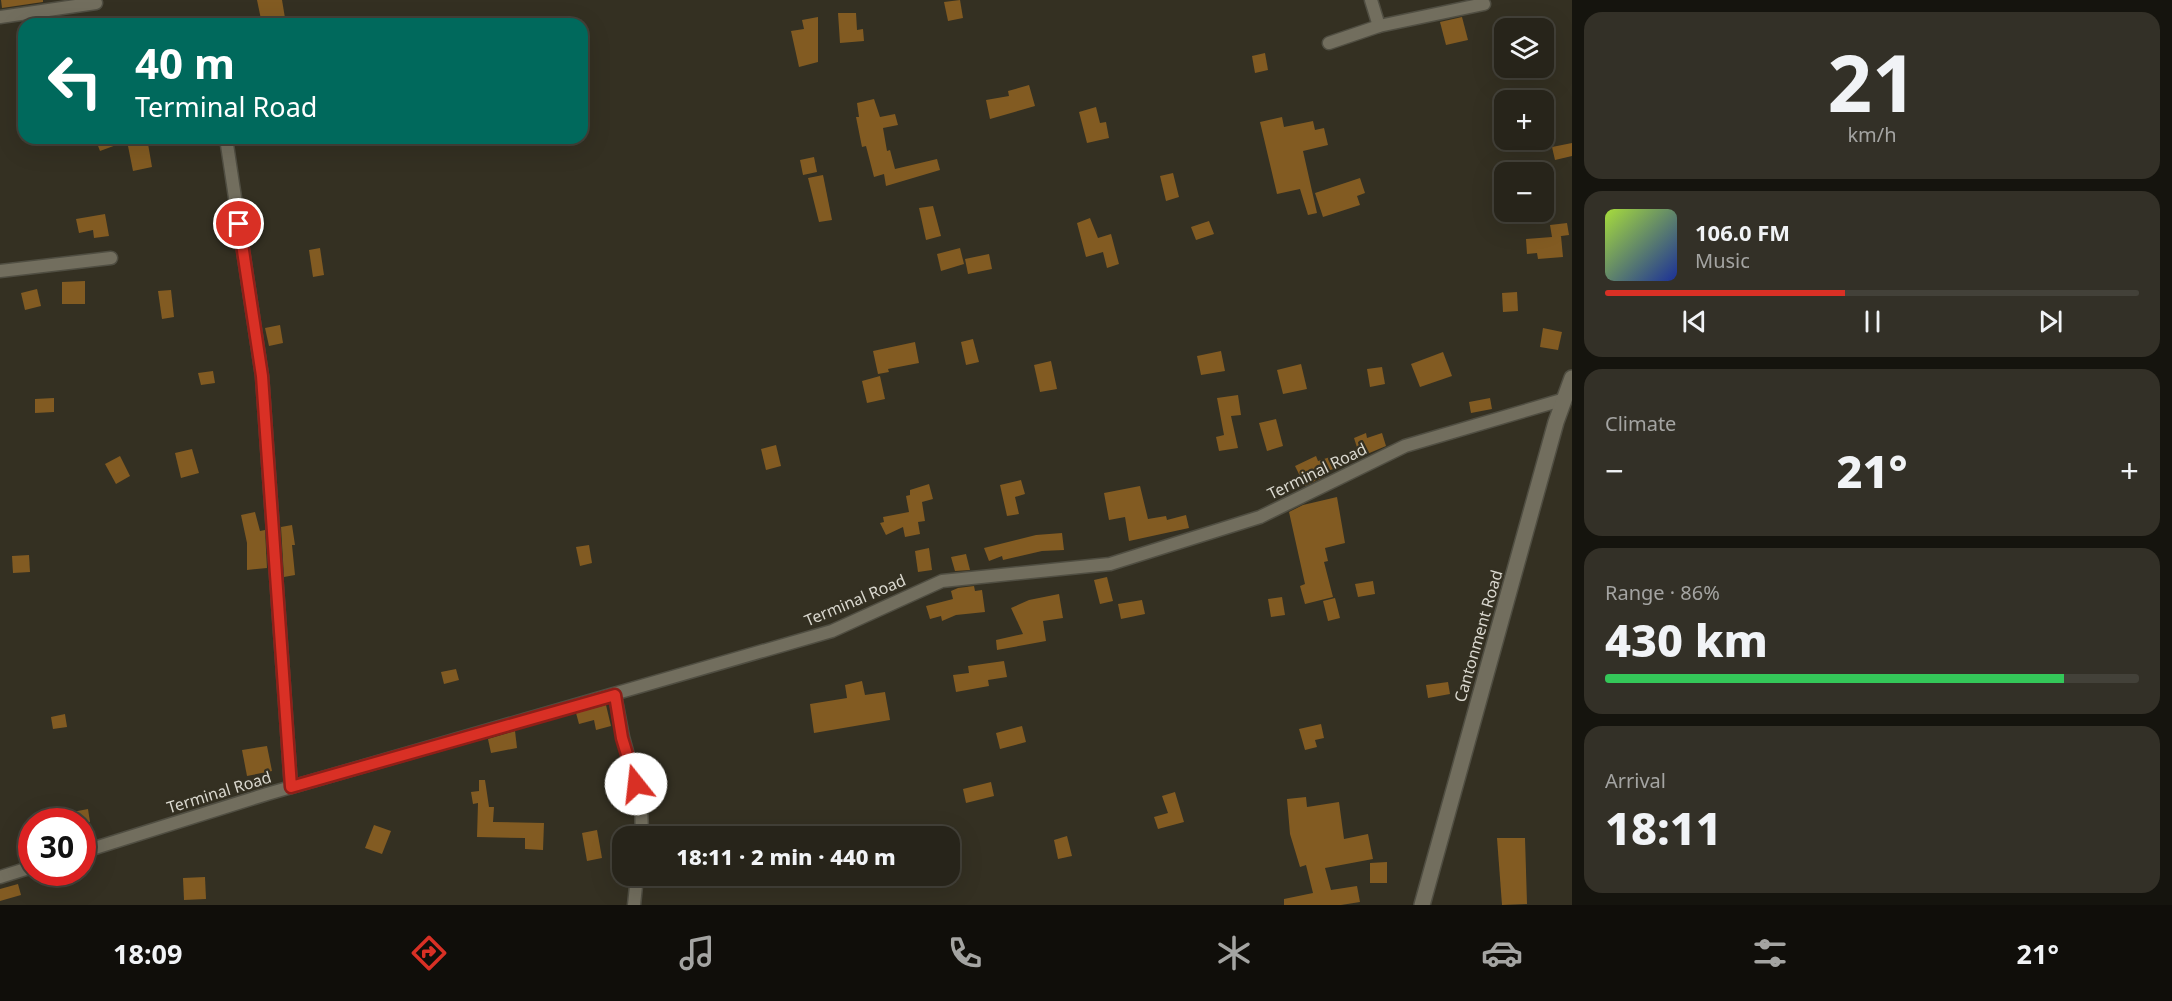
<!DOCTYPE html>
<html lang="en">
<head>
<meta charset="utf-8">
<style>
  body { margin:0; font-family:"Noto Sans",sans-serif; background:#333027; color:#f1f3f6; height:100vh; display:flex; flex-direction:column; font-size:22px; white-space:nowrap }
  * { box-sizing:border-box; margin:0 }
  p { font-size:20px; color:#a4a4a2 }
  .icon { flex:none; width:33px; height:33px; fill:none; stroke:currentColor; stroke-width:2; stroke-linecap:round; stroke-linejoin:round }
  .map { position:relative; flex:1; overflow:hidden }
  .details { display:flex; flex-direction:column; gap:12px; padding:12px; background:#15140e; width:600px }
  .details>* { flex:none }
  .hud { position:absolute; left:18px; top:18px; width:570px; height:126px; border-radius:18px; box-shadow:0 6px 24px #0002,0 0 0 2px #434139; background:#00695c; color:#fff; overflow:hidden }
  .buttons { position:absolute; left:1494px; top:18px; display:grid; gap:12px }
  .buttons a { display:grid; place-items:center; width:60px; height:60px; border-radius:12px; background:#27241a; box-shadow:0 6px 24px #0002,0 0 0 2px #434139; font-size:30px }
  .speed { position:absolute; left:18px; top:808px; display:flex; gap:12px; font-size:30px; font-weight:700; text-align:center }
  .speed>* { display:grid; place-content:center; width:78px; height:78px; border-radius:50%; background:#27241a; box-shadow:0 6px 24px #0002,0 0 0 2px #434139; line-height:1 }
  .speed .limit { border:9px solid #d22; background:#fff; color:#111 }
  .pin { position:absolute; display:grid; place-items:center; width:51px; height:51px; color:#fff; margin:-26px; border:3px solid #fff; border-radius:50%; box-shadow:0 2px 6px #0007 }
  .me { position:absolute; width:66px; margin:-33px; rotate:344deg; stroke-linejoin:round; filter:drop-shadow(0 0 4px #0008) }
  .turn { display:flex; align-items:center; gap:21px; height:126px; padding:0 18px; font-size:27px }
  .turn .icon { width:78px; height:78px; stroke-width:2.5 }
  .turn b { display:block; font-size:42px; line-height:51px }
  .big { font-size:45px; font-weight:800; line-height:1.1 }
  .details .widget { flex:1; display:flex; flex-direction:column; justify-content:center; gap:9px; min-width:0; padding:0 21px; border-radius:18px; background:#333027 }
  .details .dial { align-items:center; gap:0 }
  .dial b { font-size:78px; line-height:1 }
  .song { display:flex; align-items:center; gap:18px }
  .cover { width:72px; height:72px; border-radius:9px; background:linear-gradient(135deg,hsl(80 70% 55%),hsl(230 70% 35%)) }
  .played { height:6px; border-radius:3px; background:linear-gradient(90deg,#d93025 45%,#434139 45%) }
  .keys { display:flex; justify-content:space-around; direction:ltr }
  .heat { display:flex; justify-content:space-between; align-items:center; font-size:33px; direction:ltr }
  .charge { height:9px; border-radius:4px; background:linear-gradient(90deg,#34c759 86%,#434139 0) }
  .trip { position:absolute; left:612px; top:826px; width:348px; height:60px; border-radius:18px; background:#27241a; box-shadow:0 6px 24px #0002,0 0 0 2px #434139; font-weight:800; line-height:60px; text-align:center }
  .tab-bar { display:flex; height:96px; justify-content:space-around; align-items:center; background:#100e0a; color:#a4a4a2 }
  .tab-bar .icon { width:42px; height:42px }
  .tab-bar .selected { color:#d93025 }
  .tab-bar b { font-size:27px; color:#f1f3f6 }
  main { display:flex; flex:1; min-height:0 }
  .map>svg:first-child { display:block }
  .building { fill:#825b22 }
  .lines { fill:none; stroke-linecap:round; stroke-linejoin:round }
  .minor-casing { stroke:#504e42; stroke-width:15 }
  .tertiary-casing { stroke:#504e42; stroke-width:18 }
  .minor { stroke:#726e5e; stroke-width:12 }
  .tertiary { stroke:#726e5e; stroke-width:15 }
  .route-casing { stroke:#8d1f18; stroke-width:15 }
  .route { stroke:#d93025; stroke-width:10 }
  .labels { text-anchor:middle; stroke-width:4.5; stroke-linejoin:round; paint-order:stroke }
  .street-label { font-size:16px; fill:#dad8cf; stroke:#343022 }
</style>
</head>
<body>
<main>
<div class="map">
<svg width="1572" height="905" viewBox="0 0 1572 905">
  <rect width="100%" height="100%" fill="#343022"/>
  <g class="building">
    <polygon points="1,0 43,0 43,2 2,8"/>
    <polygon points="257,0 282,0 286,24 262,24"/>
    <polygon points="960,0 963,18 948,21 944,2"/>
    <polygon points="838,13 856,13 857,30 863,29 864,41 840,43"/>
    <polygon points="818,17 818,62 799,67 791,31 804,29 802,20"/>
    <polygon points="1462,17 1468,40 1446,45 1440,22"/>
    <polygon points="1265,53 1268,70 1255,73 1252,56"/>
    <polygon points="1029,85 1035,106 990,119 986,100 1009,96 1008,91"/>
    <polygon points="874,99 880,117 895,114 898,125 883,128 887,151 890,150 895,169 937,159 940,170 886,186 884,174 874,177 866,146 862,147 856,117 859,117 857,103"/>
    <polygon points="1096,107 1100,123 1106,122 1109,138 1087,143 1079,112"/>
    <polygon points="1282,117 1284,127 1313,121 1315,130 1324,128 1328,145 1303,151 1317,213 1308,215 1300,189 1277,194 1260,122"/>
    <polygon points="95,138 147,138 152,167 133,171 127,141 100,151"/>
    <polygon points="1572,143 1572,156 1555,160 1552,147"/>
    <polygon points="814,157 817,172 803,175 800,160"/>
    <polygon points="1173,173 1179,197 1166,201 1160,176"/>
    <polygon points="823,175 832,220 819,222 808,178"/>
    <polygon points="1360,178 1365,193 1357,196 1360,205 1323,217 1315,193"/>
    <polygon points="933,206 941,236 926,240 919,208"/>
    <polygon points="105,214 109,236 94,238 93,230 79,233 76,219"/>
    <polygon points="1090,218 1098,238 1111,234 1119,264 1107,268 1103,252 1086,257 1077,223"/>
    <polygon points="1209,221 1214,234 1196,240 1191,227"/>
    <polygon points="1567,223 1569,235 1554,237 1561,236 1563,257 1538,259 1537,253 1527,254 1526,239 1552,237 1550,225"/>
    <polygon points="320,248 324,275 313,277 309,250"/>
    <polygon points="960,248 964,264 941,271 937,254"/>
    <polygon points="989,254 992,269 968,274 965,259"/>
    <polygon points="85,281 85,304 62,304 62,282"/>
    <polygon points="37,289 41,306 25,310 21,293"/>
    <polygon points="171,290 174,317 162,319 158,291"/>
    <polygon points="1517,292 1518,311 1503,312 1502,293"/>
    <polygon points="280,325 283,343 269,346 265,328"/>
    <polygon points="1543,328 1562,332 1558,350 1540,347"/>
    <polygon points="973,339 979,362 966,365 961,342"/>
    <polygon points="915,342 919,363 888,369 889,372 878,374 873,351"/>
    <polygon points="1221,351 1225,371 1201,375 1197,356"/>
    <polygon points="1443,352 1452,376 1420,387 1411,364"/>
    <polygon points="1051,361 1057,389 1040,392 1034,365"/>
    <polygon points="1301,364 1307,389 1283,394 1277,370"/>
    <polygon points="1382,367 1385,384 1370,387 1367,369"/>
    <polygon points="213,371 215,383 201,385 198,373"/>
    <polygon points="880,376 885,399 867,403 862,381"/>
    <polygon points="1238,395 1241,415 1231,416 1238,448 1219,451 1216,437 1224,435 1217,398"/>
    <polygon points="54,398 54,412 35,413 35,399"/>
    <polygon points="1490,398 1492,409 1471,413 1469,402"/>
    <polygon points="1276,419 1283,446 1267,451 1259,423"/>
    <polygon points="1366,433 1367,438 1382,433 1386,446 1360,457 1354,438"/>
    <polygon points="776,445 781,466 766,470 761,449"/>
    <polygon points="192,449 199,473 181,478 175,453"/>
    <polygon points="1336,455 1340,467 1324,472 1325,476 1305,486 1295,466 1316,456 1318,461"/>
    <polygon points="120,456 130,476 116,484 105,464"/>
    <polygon points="1021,480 1025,494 1015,497 1019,514 1007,516 1000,485"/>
    <polygon points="929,484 933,499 922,502 925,521 918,522 920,534 905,537 903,527 886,535 880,523 884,522 883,517 909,512 906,496 910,495 910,490"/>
    <polygon points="1140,486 1148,519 1166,516 1167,520 1186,515 1189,528 1129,541 1125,517 1109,520 1104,493"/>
    <polygon points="1337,497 1345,543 1325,548 1328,561 1324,562 1333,597 1305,604 1300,586 1305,584 1289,512 1303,505"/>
    <polygon points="255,512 260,531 265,530 267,568 247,570 247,543 241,515"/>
    <polygon points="292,525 295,545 292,545 295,575 284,577 281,527"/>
    <polygon points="1062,533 1064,550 1042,551 1003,560 1002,556 989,561 984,548 1036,535"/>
    <polygon points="589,545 592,563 580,566 576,547"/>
    <polygon points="929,548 932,570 918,572 915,551"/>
    <polygon points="966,554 970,570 955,571 951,557"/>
    <polygon points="29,555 30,572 13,573 12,556"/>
    <polygon points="1107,577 1113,601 1100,604 1094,580"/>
    <polygon points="1373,581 1375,594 1358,597 1355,584"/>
    <polygon points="974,586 975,591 982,590 985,612 956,615 942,621 941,616 930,619 926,606 953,599 951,591 958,588"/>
    <polygon points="1059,594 1063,618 1043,621 1046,641 997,650 996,640 1023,634 1011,608 1029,600"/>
    <polygon points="1282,597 1285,615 1271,617 1268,599"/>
    <polygon points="1335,598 1340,618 1328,621 1323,601"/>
    <polygon points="1142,600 1145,614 1121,619 1118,604"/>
    <polygon points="1004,661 1007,677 988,680 989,686 956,692 953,675 969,673 968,666"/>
    <polygon points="456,669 459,680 444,684 441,672"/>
    <polygon points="862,681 865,695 885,692 890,720 814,733 810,704 847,698 845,685"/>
    <polygon points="1448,682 1450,694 1428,698 1426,685"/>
    <polygon points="606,705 611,726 596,730 594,720 579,724 576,713"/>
    <polygon points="65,714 67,727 53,729 51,717"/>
    <polygon points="1321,724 1324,738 1315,740 1317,747 1305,750 1299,729"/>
    <polygon points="1022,726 1026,742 1000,749 996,733"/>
    <polygon points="515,731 517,748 491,753 488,739"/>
    <polygon points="267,746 272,771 247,776 242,750"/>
    <polygon points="479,780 485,780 489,807 494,807 493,822 544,823 543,850 525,849 525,838 477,837 478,803 473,804 471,792 479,791"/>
    <polygon points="991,782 994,796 966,803 963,789"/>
    <polygon points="1175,792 1184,822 1158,829 1154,817 1168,813 1162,796"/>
    <polygon points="1306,797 1307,807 1339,802 1344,839 1368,834 1373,859 1325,868 1331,890 1357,886 1360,902 1341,905 1284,905 1284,899 1313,893 1306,865 1300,867 1290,834 1287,799"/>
    <polygon points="88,809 90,822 53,822 52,816"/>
    <polygon points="374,825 391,831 382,854 365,848"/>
    <polygon points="597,830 602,858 587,861 582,833"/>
    <polygon points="1067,836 1072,856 1058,859 1054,840"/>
    <polygon points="1497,838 1525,838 1527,904 1502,905"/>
    <polygon points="1387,862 1387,883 1370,883 1370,863"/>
    <polygon points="205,877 206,899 184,900 183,878"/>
    <polygon points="18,884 21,895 0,901 0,889"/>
  </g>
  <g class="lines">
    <g class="minor-casing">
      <g id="minor">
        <polyline points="1371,0 1379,26"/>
        <polyline points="0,17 96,3"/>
        <polyline points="1329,43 1379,26 1484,4"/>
        <polyline points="226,138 262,376 291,787"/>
        <polyline points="0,271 111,258"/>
        <polyline points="615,695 623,737 641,803 642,837"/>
        <polyline points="82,852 267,794 832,631 942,581 1110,564 1260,517 1405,446 1565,399"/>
        <polyline points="0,877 32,867"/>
        <polyline points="634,905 637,876"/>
      </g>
    </g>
    <g class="tertiary-casing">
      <polyline id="tertiary" points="1422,905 1556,422 1572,378"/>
    </g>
    <use href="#minor" class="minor"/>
    <use href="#tertiary" class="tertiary"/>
  </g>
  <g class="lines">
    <g class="route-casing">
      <polyline id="route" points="239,224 262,376 291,787 615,695 622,738 636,784"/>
    </g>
    <use href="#route" class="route"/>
  </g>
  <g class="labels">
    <g class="street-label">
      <text transform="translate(1317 471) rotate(-26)" y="6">Terminal Road</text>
      <text transform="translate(855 600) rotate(-23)" y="6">Terminal Road</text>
      <text transform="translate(1478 636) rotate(-74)" y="6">Cantonment Road</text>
      <text transform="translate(219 792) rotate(-17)" y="6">Terminal Road</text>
    </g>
  </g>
</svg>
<div class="buttons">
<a><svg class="icon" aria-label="layers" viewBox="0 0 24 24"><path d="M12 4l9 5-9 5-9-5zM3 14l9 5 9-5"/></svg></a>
<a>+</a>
<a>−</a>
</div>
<div class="speed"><div class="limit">30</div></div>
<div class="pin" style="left:239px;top:224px;background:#d93025"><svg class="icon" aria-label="arrive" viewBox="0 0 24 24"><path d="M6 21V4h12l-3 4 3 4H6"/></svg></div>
<svg class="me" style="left:636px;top:784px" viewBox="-20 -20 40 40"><circle r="19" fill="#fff"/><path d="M0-13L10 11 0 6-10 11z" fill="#d93025"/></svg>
<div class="trip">18:11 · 2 min · 440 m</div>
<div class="hud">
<div class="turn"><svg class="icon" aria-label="left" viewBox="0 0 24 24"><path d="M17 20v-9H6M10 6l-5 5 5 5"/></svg><div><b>40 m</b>Terminal Road</div></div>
</div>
</div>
<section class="details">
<div class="widget dial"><b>21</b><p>km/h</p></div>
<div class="widget">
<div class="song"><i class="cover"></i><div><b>106.0 FM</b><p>Music</p></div></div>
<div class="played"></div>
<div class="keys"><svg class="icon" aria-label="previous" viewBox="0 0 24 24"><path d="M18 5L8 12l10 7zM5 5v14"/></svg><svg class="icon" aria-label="pause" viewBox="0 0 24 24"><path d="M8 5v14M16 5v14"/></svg><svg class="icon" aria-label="next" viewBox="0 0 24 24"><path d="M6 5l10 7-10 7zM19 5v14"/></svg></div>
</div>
<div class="widget"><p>Climate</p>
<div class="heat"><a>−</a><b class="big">21°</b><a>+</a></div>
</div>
<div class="widget"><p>Range · 86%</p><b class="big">430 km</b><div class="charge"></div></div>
<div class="widget"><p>Arrival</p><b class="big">18:11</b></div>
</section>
</main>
<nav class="tab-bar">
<b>18:09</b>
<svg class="icon selected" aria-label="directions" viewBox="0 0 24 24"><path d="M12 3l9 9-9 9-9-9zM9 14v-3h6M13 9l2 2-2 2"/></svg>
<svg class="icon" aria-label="music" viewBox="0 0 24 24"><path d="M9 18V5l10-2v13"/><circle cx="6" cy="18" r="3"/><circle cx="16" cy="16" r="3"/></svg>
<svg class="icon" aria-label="phone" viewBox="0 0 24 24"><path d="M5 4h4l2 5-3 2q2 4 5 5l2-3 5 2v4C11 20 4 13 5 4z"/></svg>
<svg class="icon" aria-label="climate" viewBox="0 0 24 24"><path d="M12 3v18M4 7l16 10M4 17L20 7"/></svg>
<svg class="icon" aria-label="car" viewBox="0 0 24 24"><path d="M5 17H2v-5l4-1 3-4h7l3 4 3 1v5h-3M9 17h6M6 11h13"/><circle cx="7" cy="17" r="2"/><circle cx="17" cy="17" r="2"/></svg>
<svg class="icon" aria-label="filters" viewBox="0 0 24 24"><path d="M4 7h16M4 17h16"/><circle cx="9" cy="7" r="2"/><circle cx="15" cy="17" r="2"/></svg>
<b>21°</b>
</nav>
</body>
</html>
